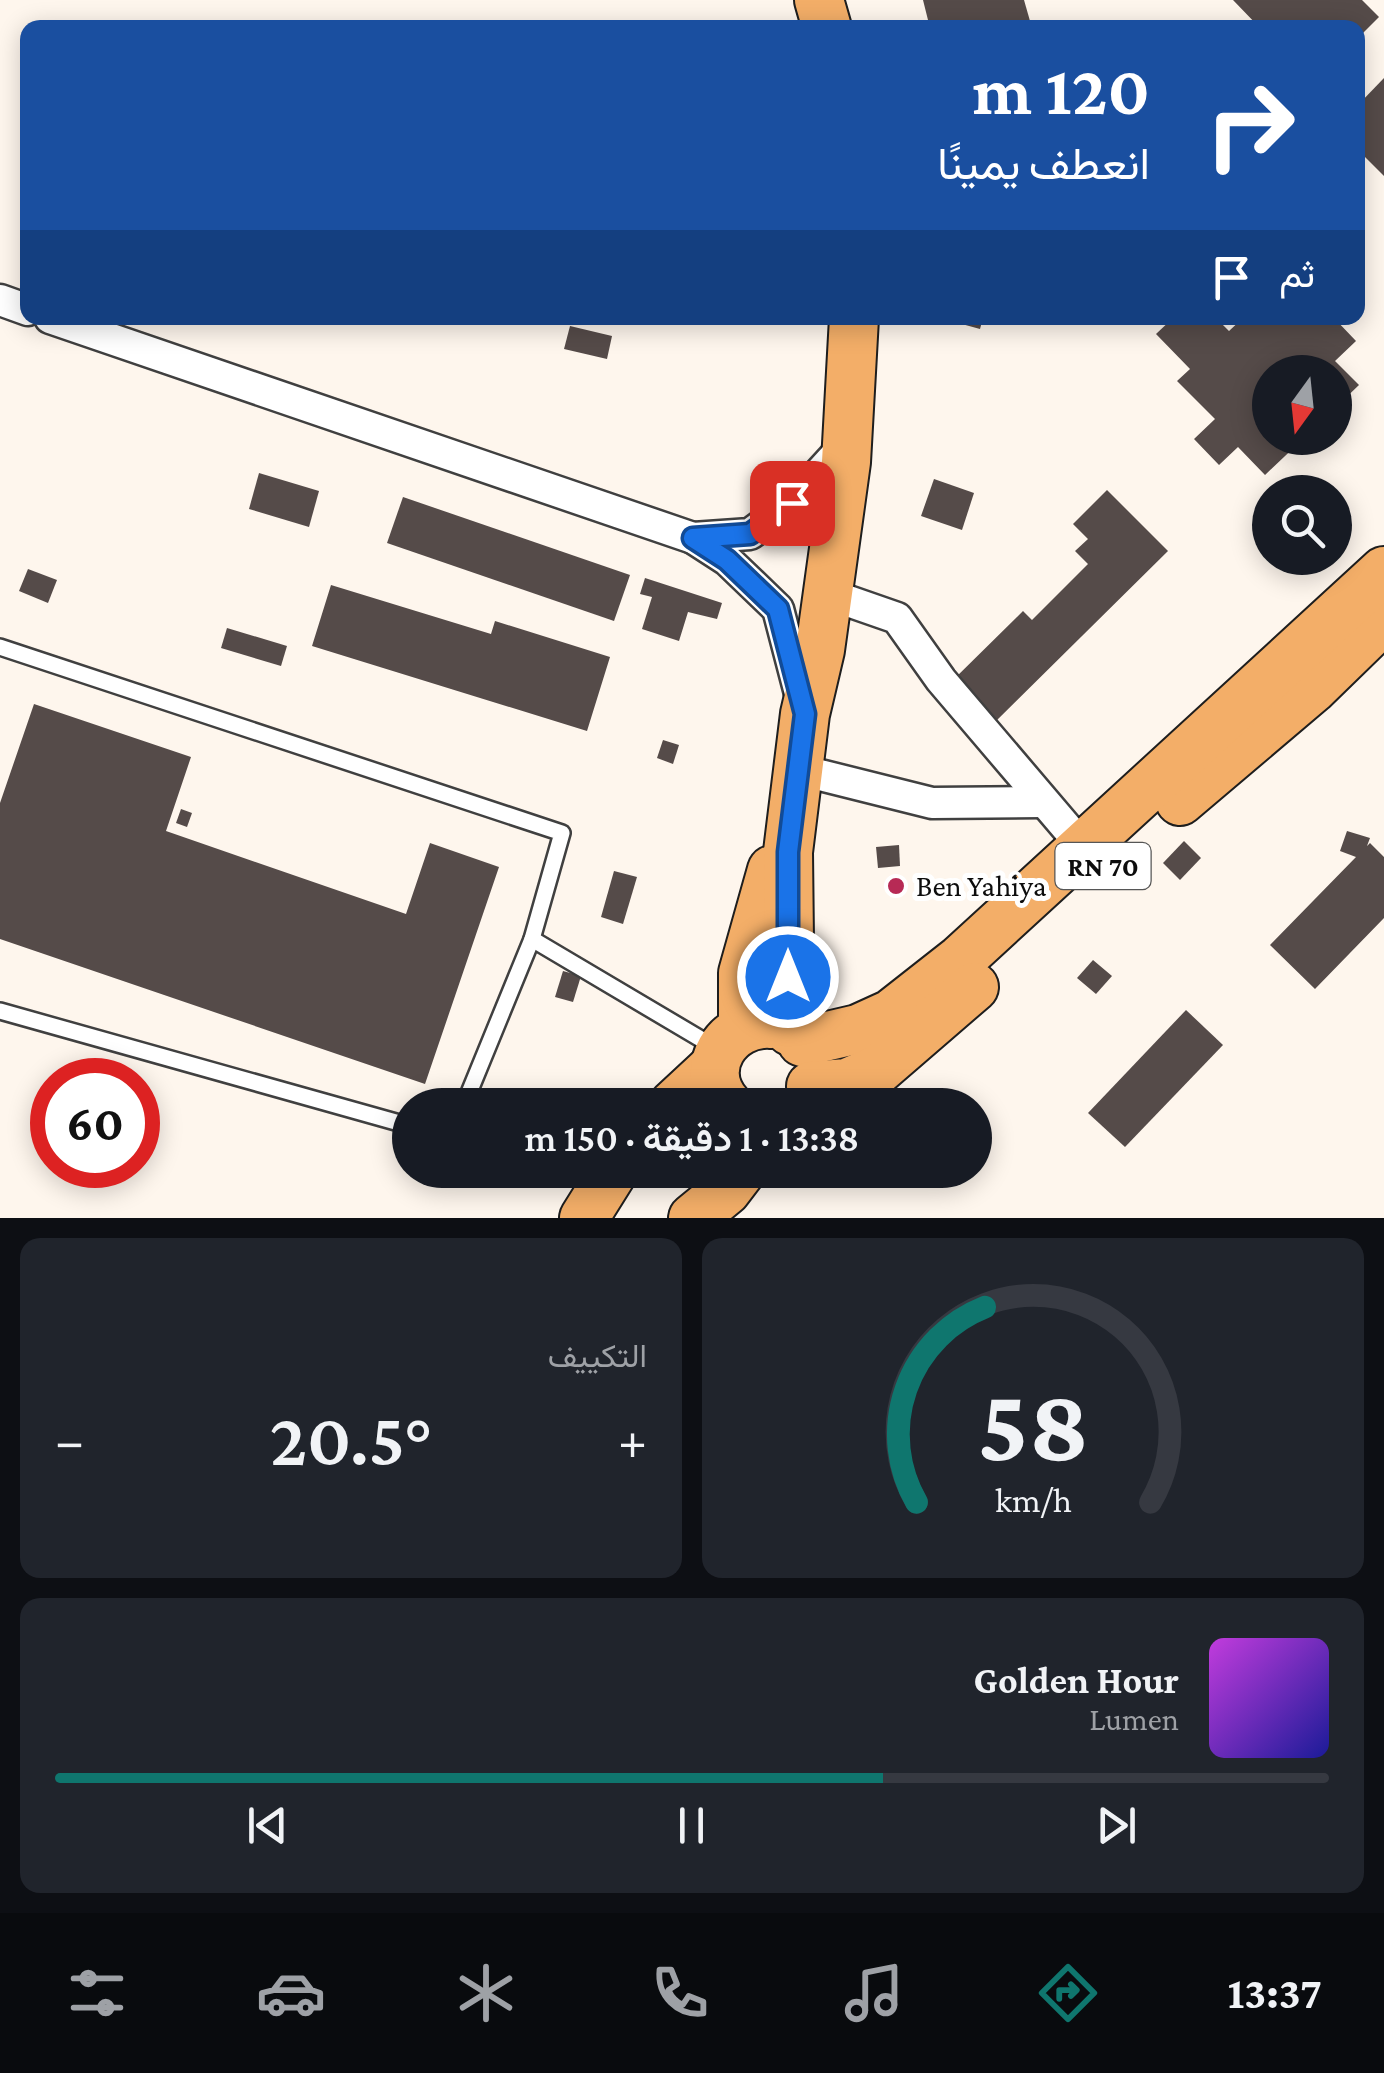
<!DOCTYPE html>
<html lang="ar">
<head>
<meta charset="utf-8">
<style>
  body { margin:0; font-family:"Crimson Pro",Vazirmatn,serif; background:#20242c; color:#f1f3f6; direction:rtl; height:100vh; display:flex; flex-direction:column; font-size:38px; white-space:nowrap }
  * { box-sizing:border-box; margin:0 }
  p { font-size:32px; color:#9ea1a6 }
  .icon { flex:none; width:55px; height:55px; fill:none; stroke:currentColor; stroke-width:2; stroke-linecap:round; stroke-linejoin:round }
  .map { position:relative; height:1218px; overflow:hidden; direction:ltr }
  .panel { display:flex; flex-direction:column; gap:20px; padding:20px; background:#0d0f14; flex:1 }
  .panel>* { flex:none }
  .top-card { position:absolute; left:20px; top:20px; width:1345px; height:305px; border-radius:20px; box-shadow:0 5px 25px #0003; direction:rtl; background:#1a4fa0; color:#fff; overflow:hidden }
  .needle { width:65px; rotate:195deg }
  .fabs { position:absolute; left:1252px; top:355px; display:grid; gap:20px }
  .fabs a { display:grid; place-items:center; width:100px; height:100px; border-radius:50%; background:#171b24; box-shadow:0 5px 25px #0003; font-size:50px }
  .speed { position:absolute; left:30px; top:1058px; display:flex; gap:20px; font-size:50px; font-weight:700; text-align:center }
  .speed>* { display:grid; place-content:center; width:130px; height:130px; border-radius:50%; background:#171b24; box-shadow:0 5px 25px #0003; line-height:1 }
  .speed .limit { border:15px solid #d22; background:#fff; color:#111 }
  .pin { position:absolute; display:grid; place-items:center; width:85px; height:85px; color:#fff; margin:-42px; border-radius:20px; box-shadow:0 5px 15px #0006 }
  .me { position:absolute; width:110px; margin:-55px; rotate:0deg; stroke-linejoin:round; filter:drop-shadow(0 0 8px #0008) }
  .turn { display:flex; align-items:center; gap:35px; height:210px; padding:0 50px; font-size:45px }
  .turn .icon { width:130px; height:130px; stroke-width:2.5 }
  .turn b { display:block; font-size:70px; line-height:85px }
  .then { display:flex; align-items:center; height:95px; padding:0 50px; background:#0003; gap:20px; font-size:38px }
  .big { font-size:75px; font-weight:600; line-height:1.1 }
  .panel .widget { flex:1; display:flex; flex-direction:column; justify-content:center; gap:15px; min-width:0; padding:0 35px; border-radius:20px; background:#20242c }
  .panel .dial { align-items:center; gap:0 }
  .dial svg { height:260px; overflow:visible; fill:none; stroke:#363941; stroke-width:7; stroke-linecap:round; text-anchor:middle }
  .dial text { fill:#f1f3f6; stroke:none }
  .song { display:flex; align-items:center; gap:30px }
  .cover { width:120px; height:120px; border-radius:15px; background:linear-gradient(135deg,hsl(290 70% 55%),hsl(240 70% 35%)) }
  .played { height:10px; border-radius:5px; background:linear-gradient(90deg,#0f766e 65%,#363941 65%) }
  .keys { display:flex; justify-content:space-around; direction:ltr }
  .heat { display:flex; justify-content:space-between; align-items:center; font-size:55px; direction:ltr }
  .panel .tiles { flex:1; display:grid; gap:20px; grid-template-columns:1fr 1fr }
  .widget:last-child { grid-column:span 2 }
  .trip { position:absolute; left:392px; top:1088px; width:600px; height:100px; border-radius:50px; background:#171b24; box-shadow:0 5px 25px #0003; font-weight:600; line-height:100px; text-align:center; direction:rtl }
  .dock { display:flex; height:160px; justify-content:space-around; align-items:center; background:#090b0e; color:#9ea1a6 }
  .dock .icon { width:70px; height:70px }
  .dock .current { color:#0f766e }
  .dock b { font-size:45px; color:#f1f3f6 }
  .map>svg:first-child { display:block }
  .building { fill:#554b49 }
  .lines { fill:none; stroke-linecap:round; stroke-linejoin:round }
  .lane-casing { stroke:#404040; stroke-width:20 }
  .street-casing { stroke:#404040; stroke-width:35 }
  .primary-casing { stroke:#1e1e1e; stroke-width:52 }
  .lane { stroke:#fff; stroke-width:15 }
  .street { stroke:#fff; stroke-width:30 }
  .primary { stroke:#f3ae68; stroke-width:48 }
  .route-casing { stroke:#114b97; stroke-width:25 }
  .route { stroke:#1a73e8; stroke-width:18 }
  .poi-dot { fill:#b72a55; stroke:#fff; stroke-width:4 }
  .labels { text-anchor:middle; stroke-width:10; stroke-linejoin:round; paint-order:stroke }
  .shield { fill:#fff; stroke:#565656; stroke-width:2.5 }
  .shield-label { font-size:28px; font-weight:bold; fill:#0d0d0d }
  .poi-label { font-size:30px; fill:#0d0d0d; stroke:#fff; text-anchor:start }
</style>
</head>
<body>
<div class="map">
<svg width="1384" height="1218" viewBox="0 0 1384 1218">
  <rect width="100%" height="100%" fill="#fef6ed"/>
  <g class="building">
    <polygon points="923,0 1024,0 1032,28 930,28"/>
    <polygon points="1233,0 1362,0 1379,17 1358,38 1358,28 1260,28"/>
    <polygon points="1384,78 1384,176 1358,150 1358,105"/>
    <polygon points="940,318 983,318 980,329"/>
    <polygon points="1173,318 1216,318 1229,331 1243,318 1334,318 1356,341 1335,361 1359,385 1335,408 1335,372 1270,372 1270,438 1304,438 1265,475 1238,447 1219,465 1194,439 1215,419 1177,381 1190,369 1156,334"/>
    <polygon points="570,326 612,336 607,359 564,349"/>
    <polygon points="259,473 319,491 309,527 249,509"/>
    <polygon points="934,479 974,493 962,530 921,516"/>
    <polygon points="1107,490 1168,551 992,725 950,683 1023,611 1032,620 1088,564 1075,551 1088,539 1073,524"/>
    <polygon points="403,497 630,575 614,621 387,543"/>
    <polygon points="28,569 57,580 48,603 19,591"/>
    <polygon points="645,578 722,603 717,619 688,612 679,641 642,629 652,597 640,594"/>
    <polygon points="331,585 491,634 495,621 610,657 587,731 312,646"/>
    <polygon points="227,628 287,646 281,666 221,648"/>
    <polygon points="34,704 191,757 166,831 406,914 430,843 499,867 425,1084 0,939 0,803"/>
    <polygon points="663,740 679,745 673,764 657,758"/>
    <polygon points="181,809 192,813 187,827 176,823"/>
    <polygon points="1347,831 1370,838 1367,846 1370,843 1384,857 1384,918 1315,989 1270,945 1356,857 1340,851"/>
    <polygon points="1184,841 1201,858 1180,880 1163,863"/>
    <polygon points="899,845 900,866 878,868 876,847"/>
    <polygon points="614,871 637,877 623,924 601,917"/>
    <polygon points="1093,960 1112,976 1096,994 1077,978"/>
    <polygon points="563,971 581,976 573,1002 555,997"/>
    <polygon points="1186,1010 1223,1045 1125,1147 1088,1113"/>
  </g>
  <g class="lines">
    <g class="lane-casing">
      <g id="lane">
        <polyline points="0,647 562,833 532,939 464,1105"/>
        <polyline points="532,939 716,1048"/>
        <polyline points="0,1011 410,1126"/>
      </g>
    </g>
    <g class="street-casing">
      <g id="street">
        <polyline points="0,300 28,310"/>
        <polyline points="50,318 693,538"/>
        <polyline points="828,594 897,618 941,680 1101,868"/>
        <polyline points="802,701 778,609 727,560 693,538 750,534 792,503 845,445"/>
        <polyline points="800,770 932,803 1042,802"/>
      </g>
    </g>
    <g class="primary-casing">
      <g id="primary">
        <polyline points="819,0 827,28"/>
        <polyline points="1180,801 1312,689 1384,619"/>
        <polyline points="743,1028 743,973 772,870"/>
        <polyline points="790,1031 788,852 805,714 820,650 846,462 854,318"/>
        <polyline points="802,1042 858,1029 891,1014 961,959 1384,571"/>
        <polyline points="811,1086 847,1083 879,1069 974,987"/>
        <polyline points="673,1105 715,1066"/>
        <path d="M728,1105C696,1069 727,1021 771,1024"/>
        <polyline points="584,1218 614,1170"/>
        <polyline points="693,1218 726,1191 742,1170"/>
      </g>
    </g>
    <use href="#lane" class="lane"/>
    <use href="#street" class="street"/>
    <use href="#primary" class="primary"/>
  </g>
  <g class="lines">
    <g class="route-casing">
      <polyline id="route" points="788,977 788,852 805,714 778,609 727,560 693,538 750,534 792,503"/>
    </g>
    <use href="#route" class="route"/>
  </g>
  <circle class="poi-dot" cx="896" cy="886" r="10"/>
  <g class="labels">
    <rect class="shield" x="1055.5" y="843" width="95" height="46" rx="8"/>
    <g class="shield-label">
      <text x="1103" y="876">RN 70</text>
    </g>
    <g class="poi-label">
      <text x="916" y="896">Ben Yahiya</text>
    </g>
  </g>
</svg>
<div class="fabs">
<a><svg class="needle" viewBox="-14 -14 28 28"><path d="M0-13l5 13h-10z" fill="#e53935"/><path d="M0 13l5-13h-10z" fill="#9ea1a6"/></svg></a>
<a><svg class="icon" aria-label="search" viewBox="0 0 24 24"><circle cx="10" cy="10" r="6"/><path d="M15 15l6 6"/></svg></a>
</div>
<div class="speed"><div class="limit">60</div></div>
<div class="pin" style="left:792px;top:503px;background:#d93025"><svg class="icon" aria-label="arrive" viewBox="0 0 24 24"><path d="M6 21V4h12l-3 4 3 4H6"/></svg></div>
<svg class="me" style="left:788px;top:977px" viewBox="-20 -20 40 40"><circle r="17" fill="#1a73e8" stroke="#fff" stroke-width="3"/><path d="M0-11L8 9 0 5-8 9z" fill="#fff"/></svg>
<div class="trip">13:38 · 1 دقيقة · 150 m</div>
<div class="top-card">
<div class="turn"><svg class="icon" aria-label="right" viewBox="0 0 24 24"><path d="M7 20v-9h11M14 6l5 5-5 5"/></svg><div><b>120 m</b>انعطف يمينًا</div></div>
<div class="then">ثم<svg class="icon" aria-label="arrive" viewBox="0 0 24 24"><path d="M6 21V4h12l-3 4 3 4H6"/></svg></div>
</div>
</div>
<section class="panel">
<div class="tiles">
<div class="widget dial"><svg viewBox="0 0 100 80">
<path d="M14 69A42 42 0 1 1 86 69"/>
<path d="M14 69A42 42 0 0 1 35 9" stroke="#0f766e"/>
<text x="50" y="56" font-size="32" font-weight="700">58</text>
<text x="50" y="72" font-size="11">km/h</text>
</svg></div>
<div class="widget"><p>التكييف</p>
<div class="heat"><a>−</a><b class="big">20.5°</b><a>+</a></div>
</div>
<div class="widget">
<div class="song"><i class="cover"></i><div><b>Golden Hour</b><p>Lumen</p></div></div>
<div class="played"></div>
<div class="keys"><svg class="icon" aria-label="previous" viewBox="0 0 24 24"><path d="M18 5L8 12l10 7zM5 5v14"/></svg><svg class="icon" aria-label="pause" viewBox="0 0 24 24"><path d="M8 5v14M16 5v14"/></svg><svg class="icon" aria-label="next" viewBox="0 0 24 24"><path d="M6 5l10 7-10 7zM19 5v14"/></svg></div>
</div>
</div>
</section>
<nav class="dock">
<b>13:37</b>
<svg class="icon current" aria-label="directions" viewBox="0 0 24 24"><path d="M12 3l9 9-9 9-9-9zM9 14v-3h6M13 9l2 2-2 2"/></svg>
<svg class="icon" aria-label="music" viewBox="0 0 24 24"><path d="M9 18V5l10-2v13"/><circle cx="6" cy="18" r="3"/><circle cx="16" cy="16" r="3"/></svg>
<svg class="icon" aria-label="phone" viewBox="0 0 24 24"><path d="M5 4h4l2 5-3 2q2 4 5 5l2-3 5 2v4C11 20 4 13 5 4z"/></svg>
<svg class="icon" aria-label="climate" viewBox="0 0 24 24"><path d="M12 3v18M4 7l16 10M4 17L20 7"/></svg>
<svg class="icon" aria-label="car" viewBox="0 0 24 24"><path d="M5 17H2v-5l4-1 3-4h7l3 4 3 1v5h-3M9 17h6M6 11h13"/><circle cx="7" cy="17" r="2"/><circle cx="17" cy="17" r="2"/></svg>
<svg class="icon" aria-label="filters" viewBox="0 0 24 24"><path d="M4 7h16M4 17h16"/><circle cx="9" cy="7" r="2"/><circle cx="15" cy="17" r="2"/></svg>
</nav>
</body>
</html>
